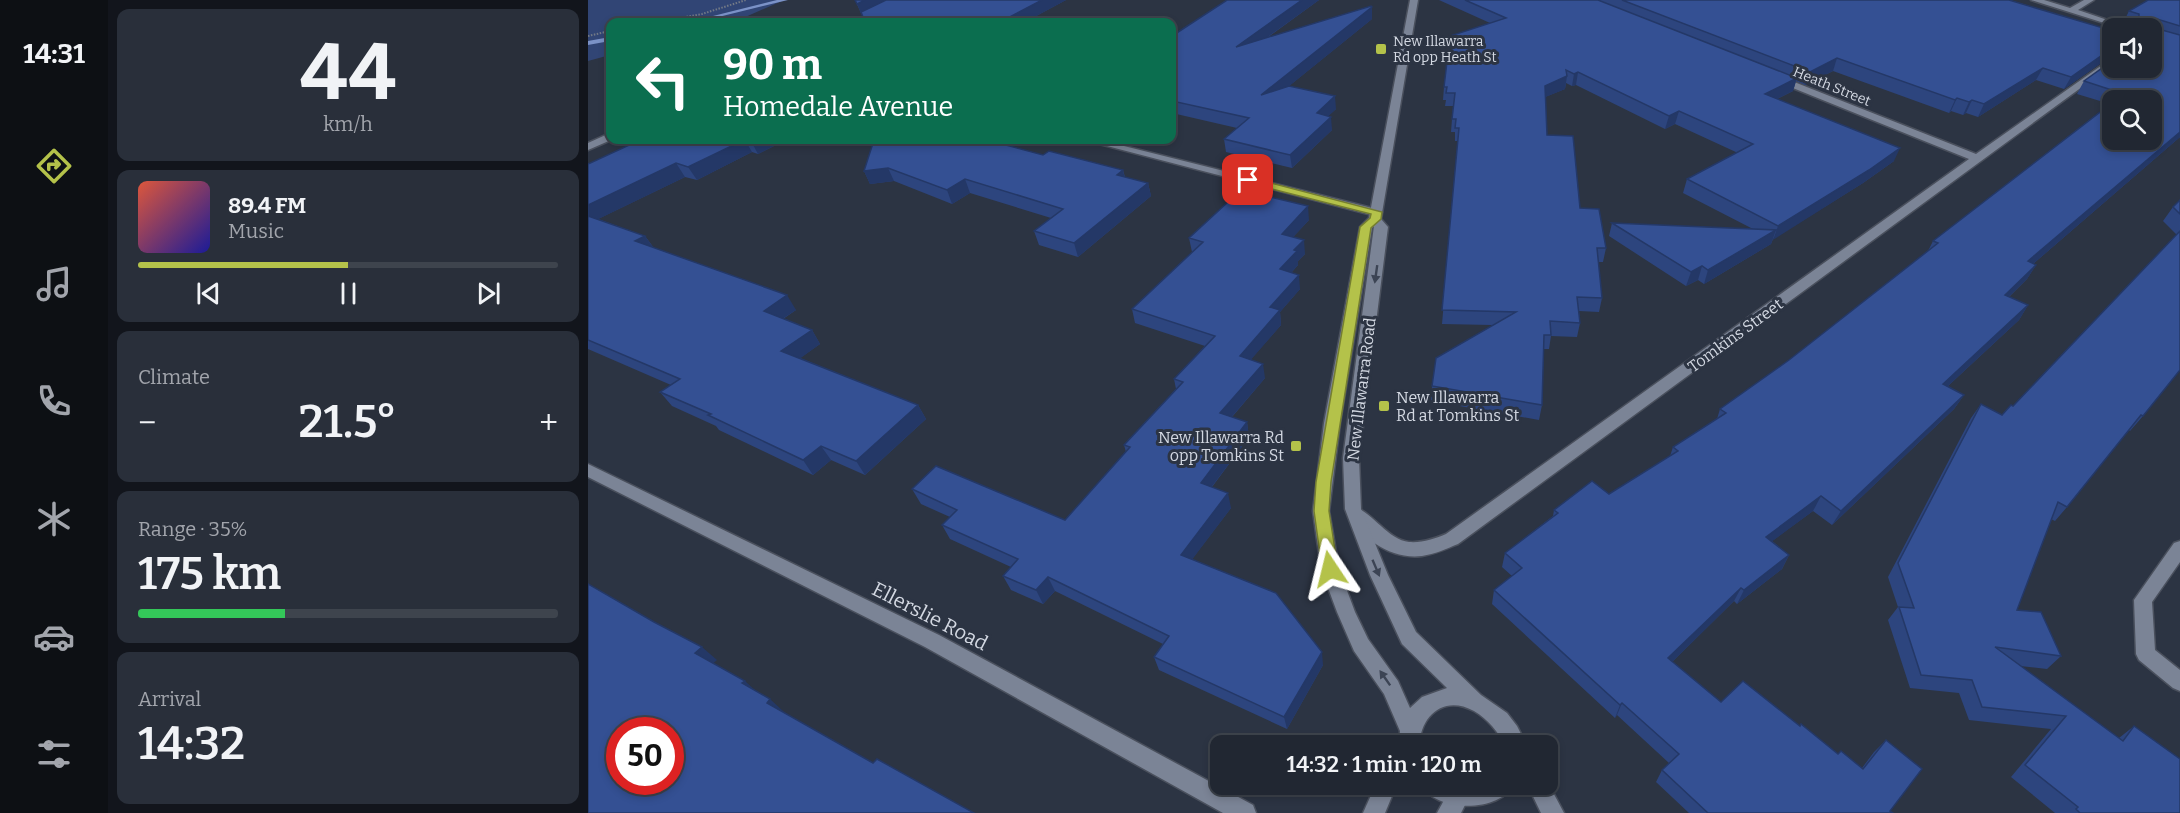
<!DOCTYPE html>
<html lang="en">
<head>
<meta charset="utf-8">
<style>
  body { margin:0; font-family:Bitter,serif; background:#292f3a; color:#f1f3f6; height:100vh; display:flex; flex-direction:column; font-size:22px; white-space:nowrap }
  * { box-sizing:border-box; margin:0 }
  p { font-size:20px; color:#a2a5ac }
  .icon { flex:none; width:33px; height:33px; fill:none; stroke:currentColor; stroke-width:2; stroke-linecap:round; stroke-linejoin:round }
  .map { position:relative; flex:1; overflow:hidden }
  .side { display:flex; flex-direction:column; gap:9px; padding:9px; background:#12151c; width:480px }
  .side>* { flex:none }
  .hud { position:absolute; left:18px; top:18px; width:570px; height:126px; border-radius:12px; box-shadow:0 3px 9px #0003,0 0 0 2px #3e444d; background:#0b6e4f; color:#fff; overflow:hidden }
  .tools { position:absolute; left:1514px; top:18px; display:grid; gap:12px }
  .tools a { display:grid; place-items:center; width:60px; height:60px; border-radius:12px; background:#212732; box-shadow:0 3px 9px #0003,0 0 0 2px #3e444d; font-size:30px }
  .speed { position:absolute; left:18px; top:717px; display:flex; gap:12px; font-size:30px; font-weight:700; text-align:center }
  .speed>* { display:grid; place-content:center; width:78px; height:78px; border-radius:50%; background:#212732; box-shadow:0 3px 9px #0003,0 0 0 2px #3e444d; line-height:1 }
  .speed .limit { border:9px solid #d22; background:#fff; color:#111 }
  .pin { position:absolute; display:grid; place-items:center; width:51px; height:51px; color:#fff; margin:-26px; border-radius:12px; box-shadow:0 3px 9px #0006 }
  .me { position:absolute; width:66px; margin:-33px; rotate:350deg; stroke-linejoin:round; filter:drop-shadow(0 0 4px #0008) }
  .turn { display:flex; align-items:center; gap:21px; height:126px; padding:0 18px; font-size:27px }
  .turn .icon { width:78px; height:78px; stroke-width:2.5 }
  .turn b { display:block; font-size:42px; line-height:51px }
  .big { font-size:45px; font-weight:600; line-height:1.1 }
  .side .tile { flex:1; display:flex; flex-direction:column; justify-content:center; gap:9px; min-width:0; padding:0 21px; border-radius:12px; background:#292f3a }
  .side .dial { align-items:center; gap:0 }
  .dial b { font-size:78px; line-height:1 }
  .song { display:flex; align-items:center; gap:18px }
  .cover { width:72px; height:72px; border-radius:9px; background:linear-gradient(135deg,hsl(10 70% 55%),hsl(240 70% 35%)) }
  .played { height:6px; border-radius:3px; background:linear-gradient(90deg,#b4c24a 50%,#3e444d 50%) }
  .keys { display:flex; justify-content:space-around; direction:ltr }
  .heat { display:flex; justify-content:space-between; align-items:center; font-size:33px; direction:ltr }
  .charge { height:9px; border-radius:4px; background:linear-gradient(90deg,#34c759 35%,#3e444d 0) }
  .trip { position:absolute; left:622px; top:735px; width:348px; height:60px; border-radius:12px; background:#212732; box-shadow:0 3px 9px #0003,0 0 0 2px #3e444d; font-weight:600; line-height:60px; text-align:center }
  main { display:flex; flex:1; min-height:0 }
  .menu { display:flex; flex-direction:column; width:108px; justify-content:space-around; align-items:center; background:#0d1014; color:#a2a5ac }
  .menu .icon { width:42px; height:42px }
  .menu .on { color:#b4c24a }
  .menu b { font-size:27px; color:#f1f3f6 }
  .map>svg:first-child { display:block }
  .green { fill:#314575 }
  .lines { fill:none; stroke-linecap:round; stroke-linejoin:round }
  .stream { fill:#7b92c7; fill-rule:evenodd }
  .street-casing { stroke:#4a505d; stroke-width:3 }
  .secondary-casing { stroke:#4a505d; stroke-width:3 }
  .path { stroke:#727986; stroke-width:2; stroke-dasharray:1.5 1.5; stroke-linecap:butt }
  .street { fill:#7b8496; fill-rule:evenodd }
  .secondary { fill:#7b8496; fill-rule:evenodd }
  .wall { fill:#2d457e; fill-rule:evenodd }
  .shaded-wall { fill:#243867 }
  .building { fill:#345093; stroke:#243867; stroke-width:1.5; fill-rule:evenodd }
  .oneway { fill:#3c4454 }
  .route { fill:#b4c24a; stroke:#757e30; stroke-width:1.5 }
  .poi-dot { fill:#b4c24a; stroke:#2c3443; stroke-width:2 }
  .labels { text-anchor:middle; stroke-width:6; stroke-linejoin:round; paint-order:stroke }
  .far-poi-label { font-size:14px; fill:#d3d8e2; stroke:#2c3443; text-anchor:start }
  .far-street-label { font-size:14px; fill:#d3d8e2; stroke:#2c3443 }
  .street-label { font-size:16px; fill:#d3d8e2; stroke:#2c3443 }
  .poi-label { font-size:16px; fill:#d3d8e2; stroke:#2c3443; text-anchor:start }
  .near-street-label { font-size:20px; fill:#d3d8e2; stroke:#2c3443 }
</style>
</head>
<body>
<main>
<nav class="menu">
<b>14:31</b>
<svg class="icon on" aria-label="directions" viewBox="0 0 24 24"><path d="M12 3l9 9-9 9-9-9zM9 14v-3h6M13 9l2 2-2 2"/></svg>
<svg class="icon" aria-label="music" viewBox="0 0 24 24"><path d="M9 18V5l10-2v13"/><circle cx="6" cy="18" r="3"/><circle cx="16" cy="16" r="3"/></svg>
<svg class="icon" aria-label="phone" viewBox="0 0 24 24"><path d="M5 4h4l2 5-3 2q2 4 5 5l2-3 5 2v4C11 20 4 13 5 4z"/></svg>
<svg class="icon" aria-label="climate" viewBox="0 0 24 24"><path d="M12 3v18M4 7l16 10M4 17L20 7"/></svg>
<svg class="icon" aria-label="car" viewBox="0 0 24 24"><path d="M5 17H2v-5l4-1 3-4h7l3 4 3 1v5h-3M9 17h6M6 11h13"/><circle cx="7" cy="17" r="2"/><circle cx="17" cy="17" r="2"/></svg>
<svg class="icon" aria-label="filters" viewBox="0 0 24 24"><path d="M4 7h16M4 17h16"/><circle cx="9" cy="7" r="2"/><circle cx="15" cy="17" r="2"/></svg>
</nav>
<section class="side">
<div class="tile dial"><b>44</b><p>km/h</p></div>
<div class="tile">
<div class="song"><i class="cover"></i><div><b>89.4 FM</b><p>Music</p></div></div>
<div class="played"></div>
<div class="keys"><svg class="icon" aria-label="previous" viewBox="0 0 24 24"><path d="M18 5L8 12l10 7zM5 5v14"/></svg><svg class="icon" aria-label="pause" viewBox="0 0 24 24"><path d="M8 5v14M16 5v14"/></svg><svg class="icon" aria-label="next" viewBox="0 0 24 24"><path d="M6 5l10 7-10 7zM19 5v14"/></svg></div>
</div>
<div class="tile"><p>Climate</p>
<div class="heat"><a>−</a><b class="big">21.5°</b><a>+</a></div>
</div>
<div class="tile"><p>Range · 35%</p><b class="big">175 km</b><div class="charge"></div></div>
<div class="tile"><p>Arrival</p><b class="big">14:32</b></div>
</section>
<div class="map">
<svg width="1592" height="813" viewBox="0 0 1592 813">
  <rect width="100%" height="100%" fill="#2c3443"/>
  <polygon class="green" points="0,0 196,0 146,22 22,22 22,55 0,61"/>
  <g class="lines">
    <g class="stream">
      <polygon points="189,0 200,0 110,22 101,22"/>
      <polygon points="22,37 22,41 0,45 0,41"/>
    </g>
    <g class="street-casing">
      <g id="street">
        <polygon points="312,0 323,0 275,22 265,22"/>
        <polygon points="1443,0 1456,0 1482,8 1496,0 1506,0 1490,10 1543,28 1532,28"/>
        <path d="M1524,58V65L870,544C858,549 847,554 834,556C804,560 773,539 760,513L762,508C778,503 798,540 821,542C834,543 846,539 858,534L1381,159L1185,80V76H1191L1388,154Z"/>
        <polygon points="22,133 23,140 0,150 0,143"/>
        <polygon points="496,140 512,140 792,210 794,212 788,216"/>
        <polygon points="0,464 351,635 665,805 668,813 635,813 337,647 0,477"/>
        <polygon points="1592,541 1592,562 1564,602 1567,650 1592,670 1592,691 1585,688 1551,660 1548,654 1546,600 1586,543"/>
        <polygon points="788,784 809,784 797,813 775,813"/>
        <polygon points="869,788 877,791 880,799 873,813 849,813 861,791"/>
      </g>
    </g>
    <g class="secondary-casing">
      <g id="secondary">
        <path d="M822,0H830L793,219L800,227L771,458L773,509L800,575L828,632L893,695L919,713L929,726L939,746H918C910,732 900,719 886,711C856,695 833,715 831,746H811L812,731L796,694L766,651L749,612L733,569L725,511L736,423L772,227L781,218ZM786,226L755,458L757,509L782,575L814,644L859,688L834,697L822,708L810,681L780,639L767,612L751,569L741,511L752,423L784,228Z"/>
        <polygon points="960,783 976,813 953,813 939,784 960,784"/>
        <path d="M833,784H862L880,789L898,784H926C913,813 846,813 833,784Z"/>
      </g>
    </g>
    <g class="path">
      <polyline points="69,22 114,14 158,0"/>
      <polyline points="0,36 22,31"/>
    </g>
    <use href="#street" class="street"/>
    <use href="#secondary" class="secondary"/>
  </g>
  <g class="wall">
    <polygon points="267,0 478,0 437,22 277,22"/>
    <polygon points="639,0 731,0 679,38 784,19 701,86 748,109 740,116 744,130 704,168 638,152 636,139 649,128 584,113 584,36"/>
    <path d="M851,0H1423H1422L1515,28L1538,17L1541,11L1592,0V137L1445,264L1448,265L1439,279L1421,297L1440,305L1431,320L1360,386L1376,395L1366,409L1244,525L1225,511L1184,541L1201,555L1194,569L1149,604L1146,601L1084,662L1133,702L1212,726L1250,754L1274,768L1286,752L1298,740L1302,811L1305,813H1101L1068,782L1074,770L1081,763L1029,715L1027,718L904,604L906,590L924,576L914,567L917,553L965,516L966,510L1021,494L1082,456L1085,447L1129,419L1132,409L1201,360L1340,251L1345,241L1522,104L1489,94L1496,81L1563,68L1524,28V56H1523L1476,89L1448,80L1390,117L1378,113L1375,115L1363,111L1361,113L1245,71L1217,85L1208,81L1205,91L1189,99L1306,161L1275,183L1185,239L1183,244L1116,284L1110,280L1098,286L1021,236L1024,223L1165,229L1095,193L1099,179L1150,153L1087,124L1077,129L988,85L984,86L978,83L977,89L957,97L959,135L992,208L1018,248L1015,262H1010L1014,298L1011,312L991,311L992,323L989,337L963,336L961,349H955L954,405L951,420L843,401L844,386L904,325L854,324L870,141H867V132H863L865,106H857L858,100H855L856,87L902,23ZM1524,100H1563L1524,140Z"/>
    <polygon points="52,140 198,140 170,154 164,152 109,180 97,177 10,219 57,236 66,248 208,310 195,319 224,330 232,344 212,358 330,405 338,419 277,475 243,460 225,475 131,430 128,426 84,406 72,392 83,385 0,349 0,164"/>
    <polygon points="286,140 455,155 535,170 537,177 560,183 563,196 490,257 451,245 446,231 463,218 382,193 364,204 306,181 282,184 276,171"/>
    <polygon points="1592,200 1592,370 1555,416 1542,431 1541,430 1479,507 1467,521 1463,519 1429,610 1473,656 1459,669 1432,666 1531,738 1546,726 1592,813 1467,813 1423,777 1463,729 1381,720 1371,693 1322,688 1300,620 1310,607 1300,577 1383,418 1393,404 1414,415 1425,406 1589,235 1575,221 1585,207"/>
    <polygon points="721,220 705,237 717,254 710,261 710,265 703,273 712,289 692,312 693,325 663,359 677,378 644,417 659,422 661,437 624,487 643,508 604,559 735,665 699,729 571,670 566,657 575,644 467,591 455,604 423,590 415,576 423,567 362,539 354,525 362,517 333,504 324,489 477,520 538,452 536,445 588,389 586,379 617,346 547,323 544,309 604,252 601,238"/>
  </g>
  <g class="shaded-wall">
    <polygon points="277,0 307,0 274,15 269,4"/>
    <polygon points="454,0 478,0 437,22 419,22 418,19"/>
    <polygon points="714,0 731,0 649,59 648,47"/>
    <polygon points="784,7 784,19 674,108 673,95"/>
    <polygon points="410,17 412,22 400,22"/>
    <polygon points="1524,48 1524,54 1523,56 1476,89 1483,77"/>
    <polygon points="1249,58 1245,71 1217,85 1222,72"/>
    <polygon points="1455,68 1448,80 1390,117 1396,104"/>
    <polygon points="990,72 988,85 984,86 986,74"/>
    <polygon points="979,76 977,89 955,98 957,86"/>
    <polygon points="1209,78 1205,91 1173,107 1177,94"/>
    <polygon points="747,96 748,109 730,126 729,113"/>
    <polygon points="1369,98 1363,111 1361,113 1367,100"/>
    <polygon points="1384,100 1378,113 1375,115 1381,102"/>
    <polygon points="1091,111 1087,124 1077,129 1081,116"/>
    <polygon points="743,117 744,130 704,168 702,155"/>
    <polygon points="1592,132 1592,137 1431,276 1440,261"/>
    <polygon points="156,140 157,140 164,152 109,180 100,167"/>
    <polygon points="165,140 198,140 170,154 163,141"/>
    <polygon points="1312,148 1306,161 1275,183 1185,240 1190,226"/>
    <polygon points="88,163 97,177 0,224 0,205"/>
    <polygon points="300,168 306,181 282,184 276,171"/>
    <polygon points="535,170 538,184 529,175"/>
    <polygon points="377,179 382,193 364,204 359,190"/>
    <polygon points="560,183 563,196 490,257 486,243"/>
    <polygon points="720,206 721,220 695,248 694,234"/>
    <polygon points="1188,230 1183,244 1116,284 1120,270"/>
    <polygon points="57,236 67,250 47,241"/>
    <polygon points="716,240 717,254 710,261 710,265 693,284 692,269 706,250"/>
    <polygon points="1448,265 1439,279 1408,309 1417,295"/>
    <polygon points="1114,266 1110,280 1098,286 1103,272"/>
    <polygon points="711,275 712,289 692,312 693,325 654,370 652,356 682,307"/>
    <polygon points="199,295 208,310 185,325 176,311"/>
    <polygon points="1440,305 1431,320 1347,398 1355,384"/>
    <polygon points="224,330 232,344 203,365 193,351"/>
    <polygon points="675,364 677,378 635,427 632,413"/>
    <polygon points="1376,395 1366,409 1244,525 1253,511"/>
    <polygon points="330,405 338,419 277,475 268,461"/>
    <polygon points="659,422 661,437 616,497 613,483"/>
    <polygon points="233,446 243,460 225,475 215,460"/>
    <polygon points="640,493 643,508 597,569 593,555"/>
    <polygon points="1233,496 1225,511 1171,551 1178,537"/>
    <polygon points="1201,555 1194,569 1149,604 1156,590"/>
    <polygon points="460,577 467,591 455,604 448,590"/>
    <polygon points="1153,588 1146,601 1074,672 1080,658"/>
    <polygon points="114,647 129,660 121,667 107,653"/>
    <polygon points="734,652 735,665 699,729 696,717"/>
    <polygon points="157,681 171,694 154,683"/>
    <polygon points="182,699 196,712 179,703"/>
    <polygon points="1034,703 1029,715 1027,718 1032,705"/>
  </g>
  <g class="building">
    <polygon points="267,0 277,0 269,4"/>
    <polygon points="298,0 454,0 418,19 410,17 400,22 277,22 273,12"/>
    <polygon points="639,0 714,0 648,47 783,6 784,7 673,95 701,86 747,96 729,113 743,117 702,155 636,139 661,118 584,101 584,36"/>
    <polygon points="877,0 1010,0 1209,78 1177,94 1312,148 1281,170 1190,226 1099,179 1165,144 1091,111 1081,116 990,72 986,74 978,70 979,76 957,86 959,135 985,136 992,208 1011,209 1018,248 1009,248 1014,298 989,297 992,323 962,321 963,335 956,335 954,405 844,386 848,358 928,312 854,310 871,128 867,128 868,119 864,119 867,93 858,93 859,87 856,87 862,36 918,18"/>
    <polygon points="1034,0 1421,0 1515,28 1533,17 1551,18 1551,14 1541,11 1560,0 1592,0 1592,26 1569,19 1570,29 1592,35 1592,132 1440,261 1448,265 1417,295 1440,305 1355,384 1376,395 1253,511 1233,496 1178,537 1201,555 1156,590 1153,588 1080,658 1133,702 1155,681 1212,726 1213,724 1250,754 1253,751 1275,769 1298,740 1334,769 1302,811 1305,813 1120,813 1074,770 1091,754 1034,703 1032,705 906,590 934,568 917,553 970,513 966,510 1004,481 1021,494 1090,451 1085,447 1138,413 1132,409 1201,360 1350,243 1345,241 1524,103 1524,140 1563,140 1563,100 1527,100 1536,94 1496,81 1524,61 1524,68 1563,68 1563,28 1524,28 1524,48 1483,77 1455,68 1396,104 1384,100 1381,102 1369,98 1367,100 1249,58 1222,72"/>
    <polygon points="52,140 156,140 100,167 88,163 0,205 0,164"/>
    <polygon points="286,140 399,140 455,155 461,151 535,170 529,175 560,183 486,243 446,231 475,209 377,179 359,190 300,168 276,171"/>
    <polygon points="653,190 720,206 694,234 716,240 706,250 709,251 692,269 711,275 682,307 692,310 652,356 675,364 632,413 659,422 613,483 640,493 593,555 688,593 734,652 696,717 566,657 581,636 460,577 448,590 415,576 430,559 354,525 369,510 324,489 348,466 477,520 542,447 536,445 595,382 586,379 627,336 544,309 615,242 601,238"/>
    <polygon points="1592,200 1592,214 1585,207"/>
    <polygon points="0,216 57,236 47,241 199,295 176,311 224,330 193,351 330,405 268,461 233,446 215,460 120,415 123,414 72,392 92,379 0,340"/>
    <polygon points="1024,223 1188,230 1120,270 1114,266 1103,272"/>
    <polygon points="1592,231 1592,370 1555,416 1553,415 1479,507 1470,502 1429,610 1453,612 1473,656 1407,647 1535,741 1546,726 1592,759 1592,813 1492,813 1488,809 1490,807 1437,765 1478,716 1394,707 1384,680 1333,675 1311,607 1326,608 1310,563 1393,404 1414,415 1423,405 1425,406"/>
    <path d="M0,584L66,622L114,647L107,653L157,681L154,683L182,699L179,703L285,763L289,759L386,813H0ZM32,730H82V782H32Z"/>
  </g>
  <defs><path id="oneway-solid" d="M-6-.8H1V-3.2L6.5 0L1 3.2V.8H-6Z" transform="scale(1.5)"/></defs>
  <g class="oneway">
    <use href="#oneway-solid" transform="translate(788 274) rotate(98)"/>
    <use href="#oneway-solid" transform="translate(788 568) rotate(67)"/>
    <use href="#oneway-solid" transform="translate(797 678) rotate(-125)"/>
  </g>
  <polygon class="route" points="660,177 794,212 793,219 783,228 743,482 741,511 750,569 747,574 742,576 736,574 734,569 726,511 728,482 772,227 782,218 783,214 656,182 656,178"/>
  <g class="poi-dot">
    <rect x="787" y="43" width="12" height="12" rx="3"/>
    <rect x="790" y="400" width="12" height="12" rx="3"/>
    <rect x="702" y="440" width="12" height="12" rx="3"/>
  </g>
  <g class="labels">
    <g class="far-poi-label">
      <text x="805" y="46">New Illawarra<tspan x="805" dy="16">Rd opp Heath St</tspan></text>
    </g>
    <g class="far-street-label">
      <text transform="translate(1244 86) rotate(22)" y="5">Heath Street</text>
    </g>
    <g class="street-label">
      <text transform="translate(1147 335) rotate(-36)" y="6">Tomkins Street</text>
      <text transform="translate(773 389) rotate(-83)" y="6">New Illawarra Road</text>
    </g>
    <g class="poi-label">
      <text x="808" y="403">New Illawarra<tspan x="808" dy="18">Rd at Tomkins St</tspan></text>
      <text x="696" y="443" text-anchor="end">New Illawarra Rd<tspan x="696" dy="18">opp Tomkins St</tspan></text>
    </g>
    <g class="near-street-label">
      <text transform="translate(342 616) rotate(27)" y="7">Ellerslie Road</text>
    </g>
  </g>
</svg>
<div class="tools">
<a><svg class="icon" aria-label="sound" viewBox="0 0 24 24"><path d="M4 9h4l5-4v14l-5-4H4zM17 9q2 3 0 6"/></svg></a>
<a><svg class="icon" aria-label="search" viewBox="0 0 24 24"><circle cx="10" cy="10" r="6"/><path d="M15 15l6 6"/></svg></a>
</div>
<div class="speed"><div class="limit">50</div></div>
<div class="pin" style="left:660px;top:180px;background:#d93025"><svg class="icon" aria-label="arrive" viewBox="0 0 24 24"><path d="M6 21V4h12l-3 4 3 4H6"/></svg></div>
<svg class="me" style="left:742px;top:569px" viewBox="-20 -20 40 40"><path d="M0-17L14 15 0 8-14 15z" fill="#b4c24a" stroke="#fff" stroke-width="4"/></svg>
<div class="trip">14:32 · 1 min · 120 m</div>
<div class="hud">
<div class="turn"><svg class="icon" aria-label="left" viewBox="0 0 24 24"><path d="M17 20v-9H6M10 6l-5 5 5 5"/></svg><div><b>90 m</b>Homedale Avenue</div></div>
</div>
</div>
</main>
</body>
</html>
